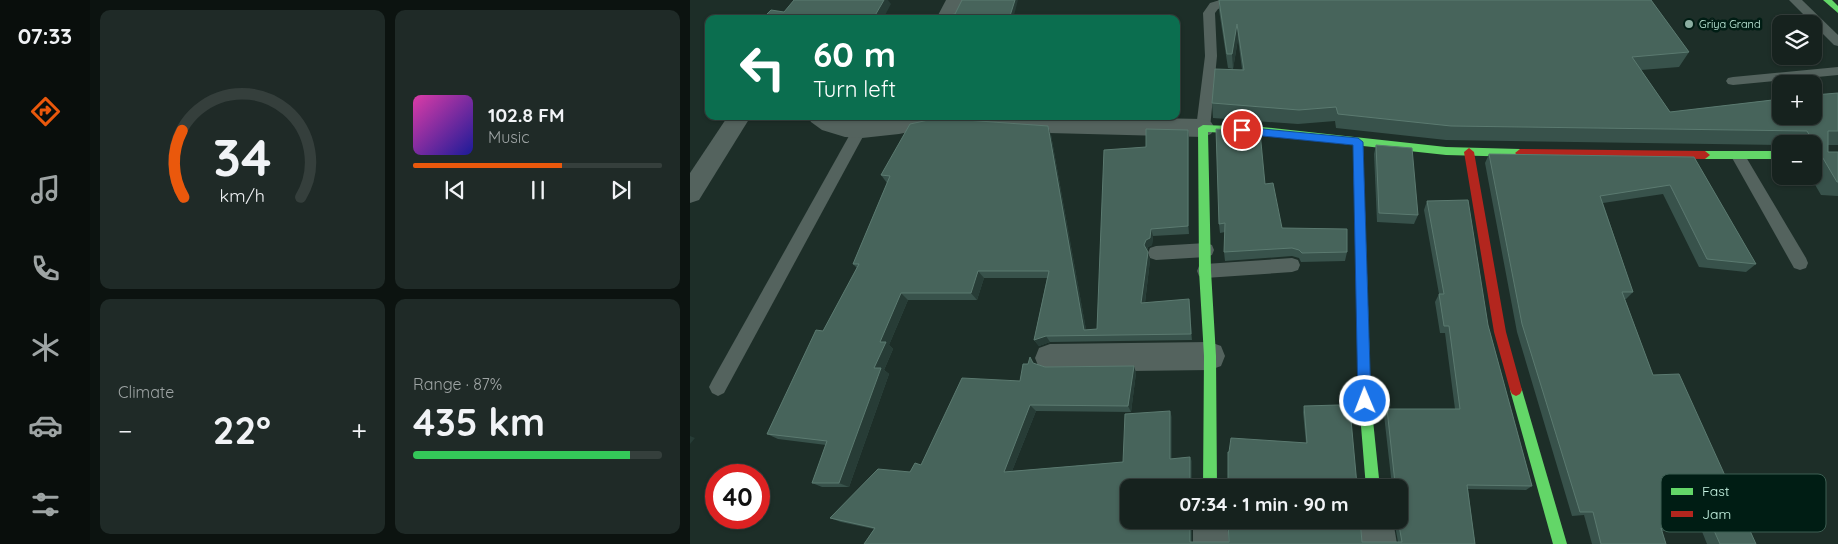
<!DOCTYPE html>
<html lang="en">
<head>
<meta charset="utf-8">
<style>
  body { margin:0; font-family:Quicksand,sans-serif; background:#1f2a27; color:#f1f3f6; height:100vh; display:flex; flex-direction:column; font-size:19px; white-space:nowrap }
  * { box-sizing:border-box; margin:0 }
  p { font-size:16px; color:#9ea4a4 }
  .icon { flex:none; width:28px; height:28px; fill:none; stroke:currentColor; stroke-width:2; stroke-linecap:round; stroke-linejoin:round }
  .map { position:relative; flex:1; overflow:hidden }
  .panel { display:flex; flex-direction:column; gap:10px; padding:10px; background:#0c1310; width:600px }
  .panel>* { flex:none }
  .banner { position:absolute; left:15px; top:15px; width:475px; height:105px; border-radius:10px; box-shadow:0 1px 4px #0004,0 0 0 1px #353f3c; background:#0b6e4f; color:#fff; overflow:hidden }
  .buttons { position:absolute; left:1082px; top:15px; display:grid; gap:10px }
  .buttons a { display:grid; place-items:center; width:50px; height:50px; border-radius:10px; background:#16221e; box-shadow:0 1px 4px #0004,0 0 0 1px #353f3c; font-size:25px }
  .speed { position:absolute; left:15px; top:464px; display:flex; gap:10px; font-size:25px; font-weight:700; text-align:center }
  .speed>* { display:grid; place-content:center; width:65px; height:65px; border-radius:50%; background:#16221e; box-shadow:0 1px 4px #0004,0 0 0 1px #353f3c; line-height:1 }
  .speed .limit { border:8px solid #d22; background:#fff; color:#111 }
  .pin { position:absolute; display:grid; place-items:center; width:42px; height:42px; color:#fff; margin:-21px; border:2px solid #fff; border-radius:50%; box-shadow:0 1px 5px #0007 }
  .me { position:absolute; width:55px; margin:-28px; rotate:359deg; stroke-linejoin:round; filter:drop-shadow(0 0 4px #0008) }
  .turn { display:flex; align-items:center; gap:18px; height:105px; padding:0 25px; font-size:22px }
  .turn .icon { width:65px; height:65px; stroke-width:2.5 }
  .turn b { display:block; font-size:35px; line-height:42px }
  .big { font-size:38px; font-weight:700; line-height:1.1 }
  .panel .card { flex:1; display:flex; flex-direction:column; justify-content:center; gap:8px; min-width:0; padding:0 18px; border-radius:10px; background:#1f2a27 }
  .panel .dial { align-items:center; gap:0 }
  .dial svg { height:130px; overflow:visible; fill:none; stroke:#353f3c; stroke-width:7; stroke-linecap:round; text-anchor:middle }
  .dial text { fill:#f1f3f6; stroke:none }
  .song { display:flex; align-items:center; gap:15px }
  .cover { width:60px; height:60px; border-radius:8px; background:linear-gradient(135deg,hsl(320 70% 55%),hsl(240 70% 35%)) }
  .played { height:5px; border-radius:2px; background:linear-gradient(90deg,#ea580c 60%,#353f3c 60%) }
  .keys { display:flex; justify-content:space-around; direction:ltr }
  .heat { display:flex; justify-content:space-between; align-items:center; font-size:28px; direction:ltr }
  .charge { height:8px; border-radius:4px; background:linear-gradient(90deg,#34c759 87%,#353f3c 0) }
  .panel .tiles { flex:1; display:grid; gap:10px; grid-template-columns:repeat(2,1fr) }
  .trip { position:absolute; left:430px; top:479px; width:288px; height:50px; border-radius:10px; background:#16221e; box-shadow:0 1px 4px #0004,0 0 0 1px #353f3c; font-weight:700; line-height:50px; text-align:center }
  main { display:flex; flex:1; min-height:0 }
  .menu { display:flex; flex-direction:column; width:90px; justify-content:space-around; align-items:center; background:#090e0c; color:#9ea4a4 }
  .menu .icon { width:35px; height:35px }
  .menu .active { color:#ea580c }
  .menu b { font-size:22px; color:#f1f3f6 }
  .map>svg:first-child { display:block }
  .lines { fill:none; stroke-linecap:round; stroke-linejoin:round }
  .lane { fill:#54635e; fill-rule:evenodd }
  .street { fill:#54635e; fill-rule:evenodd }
  .fast { fill:#63d668; fill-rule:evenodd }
  .jam { fill:#b3261e; fill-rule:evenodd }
  .wall { fill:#38524b; fill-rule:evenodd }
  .shaded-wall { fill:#273c36 }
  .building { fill:#47645b; stroke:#5b7a70; fill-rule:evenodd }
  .route { fill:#1a73e8; stroke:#114b97 }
  .poi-dot { fill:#8cafa2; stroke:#001d14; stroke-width:2 }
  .labels { text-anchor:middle; stroke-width:5; stroke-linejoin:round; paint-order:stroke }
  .far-poi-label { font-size:11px; fill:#c7f5e4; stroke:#001d14; text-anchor:start }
  .key { fill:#001d14; stroke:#3c5e52; stroke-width:1 }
  .key-label { font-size:14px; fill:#c7f5e4 }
</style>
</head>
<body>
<main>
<nav class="menu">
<b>07:33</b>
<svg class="icon active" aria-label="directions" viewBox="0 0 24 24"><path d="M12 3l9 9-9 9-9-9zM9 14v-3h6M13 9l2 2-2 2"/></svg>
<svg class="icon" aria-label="music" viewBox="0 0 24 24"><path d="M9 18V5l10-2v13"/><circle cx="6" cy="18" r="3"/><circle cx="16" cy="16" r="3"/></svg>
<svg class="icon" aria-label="phone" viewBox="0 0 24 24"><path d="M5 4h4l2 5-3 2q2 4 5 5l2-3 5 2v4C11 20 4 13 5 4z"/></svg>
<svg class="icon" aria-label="climate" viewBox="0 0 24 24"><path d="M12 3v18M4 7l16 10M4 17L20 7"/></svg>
<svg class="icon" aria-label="car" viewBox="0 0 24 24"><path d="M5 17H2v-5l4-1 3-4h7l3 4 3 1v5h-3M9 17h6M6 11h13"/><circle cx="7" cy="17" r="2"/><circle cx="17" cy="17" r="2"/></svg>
<svg class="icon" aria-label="filters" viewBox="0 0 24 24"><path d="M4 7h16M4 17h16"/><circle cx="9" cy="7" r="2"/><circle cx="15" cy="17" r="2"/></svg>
</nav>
<section class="panel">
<div class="tiles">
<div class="card dial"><svg viewBox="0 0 100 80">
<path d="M14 69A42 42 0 1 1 86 69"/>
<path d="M14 69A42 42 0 0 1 13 28" stroke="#ea580c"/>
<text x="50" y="56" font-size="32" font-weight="700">34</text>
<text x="50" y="72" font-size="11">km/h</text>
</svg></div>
<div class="card">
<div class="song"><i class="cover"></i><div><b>102.8 FM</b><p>Music</p></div></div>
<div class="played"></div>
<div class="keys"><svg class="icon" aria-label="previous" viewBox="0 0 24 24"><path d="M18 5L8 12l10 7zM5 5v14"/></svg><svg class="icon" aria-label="pause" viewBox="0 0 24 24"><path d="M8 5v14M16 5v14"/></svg><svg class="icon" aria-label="next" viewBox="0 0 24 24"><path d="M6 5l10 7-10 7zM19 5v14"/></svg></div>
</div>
<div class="card"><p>Climate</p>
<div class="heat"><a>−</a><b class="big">22°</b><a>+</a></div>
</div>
<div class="card"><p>Range · 87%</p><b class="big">435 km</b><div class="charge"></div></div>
</div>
</section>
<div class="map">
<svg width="1148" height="544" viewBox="0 0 1148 544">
  <rect width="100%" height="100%" fill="#1d2e28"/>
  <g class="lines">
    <g class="lane">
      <polygon points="530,0 548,0 546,3 528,9 525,13 527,56 520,128 518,132 508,132 506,128 515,56 513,13 520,3"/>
      <polygon points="1099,0 1112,0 1148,35 1148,46 1144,45"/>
      <polygon points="1148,67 1148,75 1043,85 1038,84 1036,81 1038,78 1043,77"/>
      <polygon points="169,126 174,127 176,131 34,393 28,396 22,393 19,387 22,381 164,127"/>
      <polygon points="1048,151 1053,152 1116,258 1118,263 1116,268 1110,270 1104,268 1041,156 1043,152"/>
      <polygon points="516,243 522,245 524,250 522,255 516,257 466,260 460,258 458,253 460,248 466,246"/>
      <polygon points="602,258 608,260 610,265 608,270 602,272 515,278 509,276 507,271 509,266 515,264"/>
    </g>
    <g class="street">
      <polygon points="256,0 276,0 266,19 246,19"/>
      <polygon points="38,116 61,116 9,200 0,203 0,173"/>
      <polygon points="118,116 146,116 155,120 172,121 215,116 358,116 513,119 521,122 525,128 521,134 513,137 359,133 298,128 262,123 209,134 172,138 155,137 132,130 121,122"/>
      <polygon points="520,342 531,346 535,356 531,366 520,370 360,372 349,368 345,358 349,348 360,344"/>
      <polygon points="503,520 537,520 539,544 503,544"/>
      <polygon points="669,520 703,520 707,544 671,544"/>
    </g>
    <g class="fast">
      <polygon points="1133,0 1142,0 1148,6 1148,13"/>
      <polygon points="513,125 572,127 756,147 830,149 835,153 830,157 756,155 673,146 681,401 690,488 676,488 669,401 663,145 572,135 518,132 521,271 526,356 527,488 513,488 514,356 509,271 508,128"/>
      <polygon points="1015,151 1091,151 1091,159 1015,159 1010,155"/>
      <polygon points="826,384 830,386 832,390 877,544 863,544 820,390 822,386"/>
    </g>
    <g class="jam">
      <polygon points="779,148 784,152 816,332 832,390 830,394 826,396 822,394 820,390 804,332 774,152"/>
      <polygon points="830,149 1015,151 1020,155 1015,159 830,157 825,153"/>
    </g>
  </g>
  <g class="wall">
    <polygon points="529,0 961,0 999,52 989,67 951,70 980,112 1148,93 1148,145 1138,145 1138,152 1148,152 1148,196 1131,195 1120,176 1124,176 1124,144 1091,144 1091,145 756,140 646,128 645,121 608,124 523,118 522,103 552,69 548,39 543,69 538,68 529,10"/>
    <polygon points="498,130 499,139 499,234 463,236 462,245 458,247 457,251 460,260 455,303 500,306 502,340 360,342 349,346 344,340 357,278 294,278 287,300 218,300 199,345 203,349 194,370 199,374 159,487 132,487 122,483 136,445 88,439 77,434 167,268 163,264 197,183 191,175 361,135 396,330 407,329 456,147"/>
    <polygon points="686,145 728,215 724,224 687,222 684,154"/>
    <polygon points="799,154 1004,157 1066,264 1056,272 1009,267 973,194 913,203 943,292 936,299 935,299 963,375 1066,544 1017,544 1011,529 972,531 976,544 902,544 894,515 882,516 827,332 795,163"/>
    <polygon points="575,184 592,228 657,252 655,261 611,262 609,258 602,256 535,261 534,252 535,232 530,233 529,224"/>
    <path d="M737,201L798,325L842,486L836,490L778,489L785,544H174L184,529L151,522L140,518L231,465L330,381L345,364L355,367L444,366L446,373L441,412L346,411L322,471L433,462L482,417V459L502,461V485L536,486L616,443L613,412L614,406L650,409L667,485L702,486L694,415L697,409H765L755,333H750L745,302L749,294L734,210ZM439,488H709V520H704L708,542H502V520Z"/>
  </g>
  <g class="shaded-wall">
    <polygon points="194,0 198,0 201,4 193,19 183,19"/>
    <polygon points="325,0 328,0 323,19 319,19"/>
    <polygon points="547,24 548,39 543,69 542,54"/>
    <polygon points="358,126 361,135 397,335 394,330"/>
    <polygon points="498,130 499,139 499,234 498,226"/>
    <polygon points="461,229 463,236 462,245 458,247 456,252 454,245"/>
    <polygon points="458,252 460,260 454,310 451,303"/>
    <polygon points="288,271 294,278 287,300 281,293"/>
    <polygon points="211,293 218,300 199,345 203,349 194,370 199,374 159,487 149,483 184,368 190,342"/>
    <polygon points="499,299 500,306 502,340 501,334"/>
    <polygon points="356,336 360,342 349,346 344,340"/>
    <polygon points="444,366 446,373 441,412 438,406"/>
    <polygon points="340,405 346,411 320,476 314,472"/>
    <polygon points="480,411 482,417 482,464 480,459"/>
    <polygon points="0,436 5,438 0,444"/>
    <polygon points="500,457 502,461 502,488 500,485"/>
    <polygon points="500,520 502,520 502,544 500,542"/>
  </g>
  <g class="building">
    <polygon points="104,0 194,0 183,19 72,19 81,10 94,12"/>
    <polygon points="272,0 325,0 319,19 258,19 259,15 265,14"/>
    <polygon points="529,0 961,0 999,52 942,57 980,112 1091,99 1091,116 1124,116 1124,95 1148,93 1148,131 1138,131 1138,152 1148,152 1148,182 1147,182 1117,131 761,126 648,114 646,107 609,110 522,103 525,69 554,70 547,24 542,54 537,54"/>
    <polygon points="248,118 358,126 394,330 407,329 414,150 456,147 456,129 498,130 498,226 461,229 460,238 456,240 454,245 458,252 451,303 499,299 501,334 356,336 344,340 359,271 288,271 281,293 211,293 190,342 196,342 184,368 191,368 149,483 122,483 137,441 77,434 126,330 133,331 169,264 163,264 200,176 191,175 220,124"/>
    <polygon points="526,129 570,132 575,184 583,183 592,228 657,229 657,252 612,253 609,250 602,248 534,252 535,223 529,224"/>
    <polygon points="686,145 722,148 728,215 689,213"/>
    <polygon points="799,154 1004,157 1066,264 1017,259 980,185 910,196 943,292 932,292 963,375 989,374 1066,544 1030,544 1022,526 971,528 976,544 911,544 903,512 890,512 832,324"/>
    <path d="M778,200L798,325L842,486L777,485L785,544H174L185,528L140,518L188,469L220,472L225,463L231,465L272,378L330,381L333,364H338L340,357L343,363L355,367L444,366L438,406L340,405L314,472L433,462L435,414L480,411V459L500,457V485L536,486L538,484V452H539L541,438L617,443L614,406L649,405L650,409H660L667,485L703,486L705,483L697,409H770L759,326H754L749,294H754L737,201ZM439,488H709L708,520L712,542H672L670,520H538L539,542H500V520H439Z"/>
  </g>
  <polygon class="route" points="552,127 668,138 673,142 681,401 679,405 675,407 670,405 668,401 663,145 552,134 547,130"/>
  <circle class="poi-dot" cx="999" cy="24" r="5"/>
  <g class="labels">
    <g class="far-poi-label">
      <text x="1009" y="28">Griya Grand</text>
    </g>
  </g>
  <rect x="971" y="474" width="165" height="58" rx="8" class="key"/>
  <rect x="981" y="488" width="22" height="7" fill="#63d668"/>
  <rect x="981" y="511" width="22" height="6" fill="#b3261e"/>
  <g class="key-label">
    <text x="1012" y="496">Fast</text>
    <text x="1012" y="519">Jam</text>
  </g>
</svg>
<div class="buttons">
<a><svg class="icon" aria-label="layers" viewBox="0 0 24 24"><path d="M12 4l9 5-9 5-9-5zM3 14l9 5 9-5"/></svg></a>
<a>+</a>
<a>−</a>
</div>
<div class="speed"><div class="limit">40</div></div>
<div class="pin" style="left:552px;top:130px;background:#d93025"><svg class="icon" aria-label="arrive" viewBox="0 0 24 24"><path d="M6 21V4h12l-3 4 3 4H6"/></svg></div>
<svg class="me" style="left:675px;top:401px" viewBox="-20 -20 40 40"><circle r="17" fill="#1a73e8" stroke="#fff" stroke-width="3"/><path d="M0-11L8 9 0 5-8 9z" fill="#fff"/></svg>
<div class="trip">07:34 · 1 min · 90 m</div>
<div class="banner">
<div class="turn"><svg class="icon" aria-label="left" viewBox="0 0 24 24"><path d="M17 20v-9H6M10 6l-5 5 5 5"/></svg><div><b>60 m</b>Turn left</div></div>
</div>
</div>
</main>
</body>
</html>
